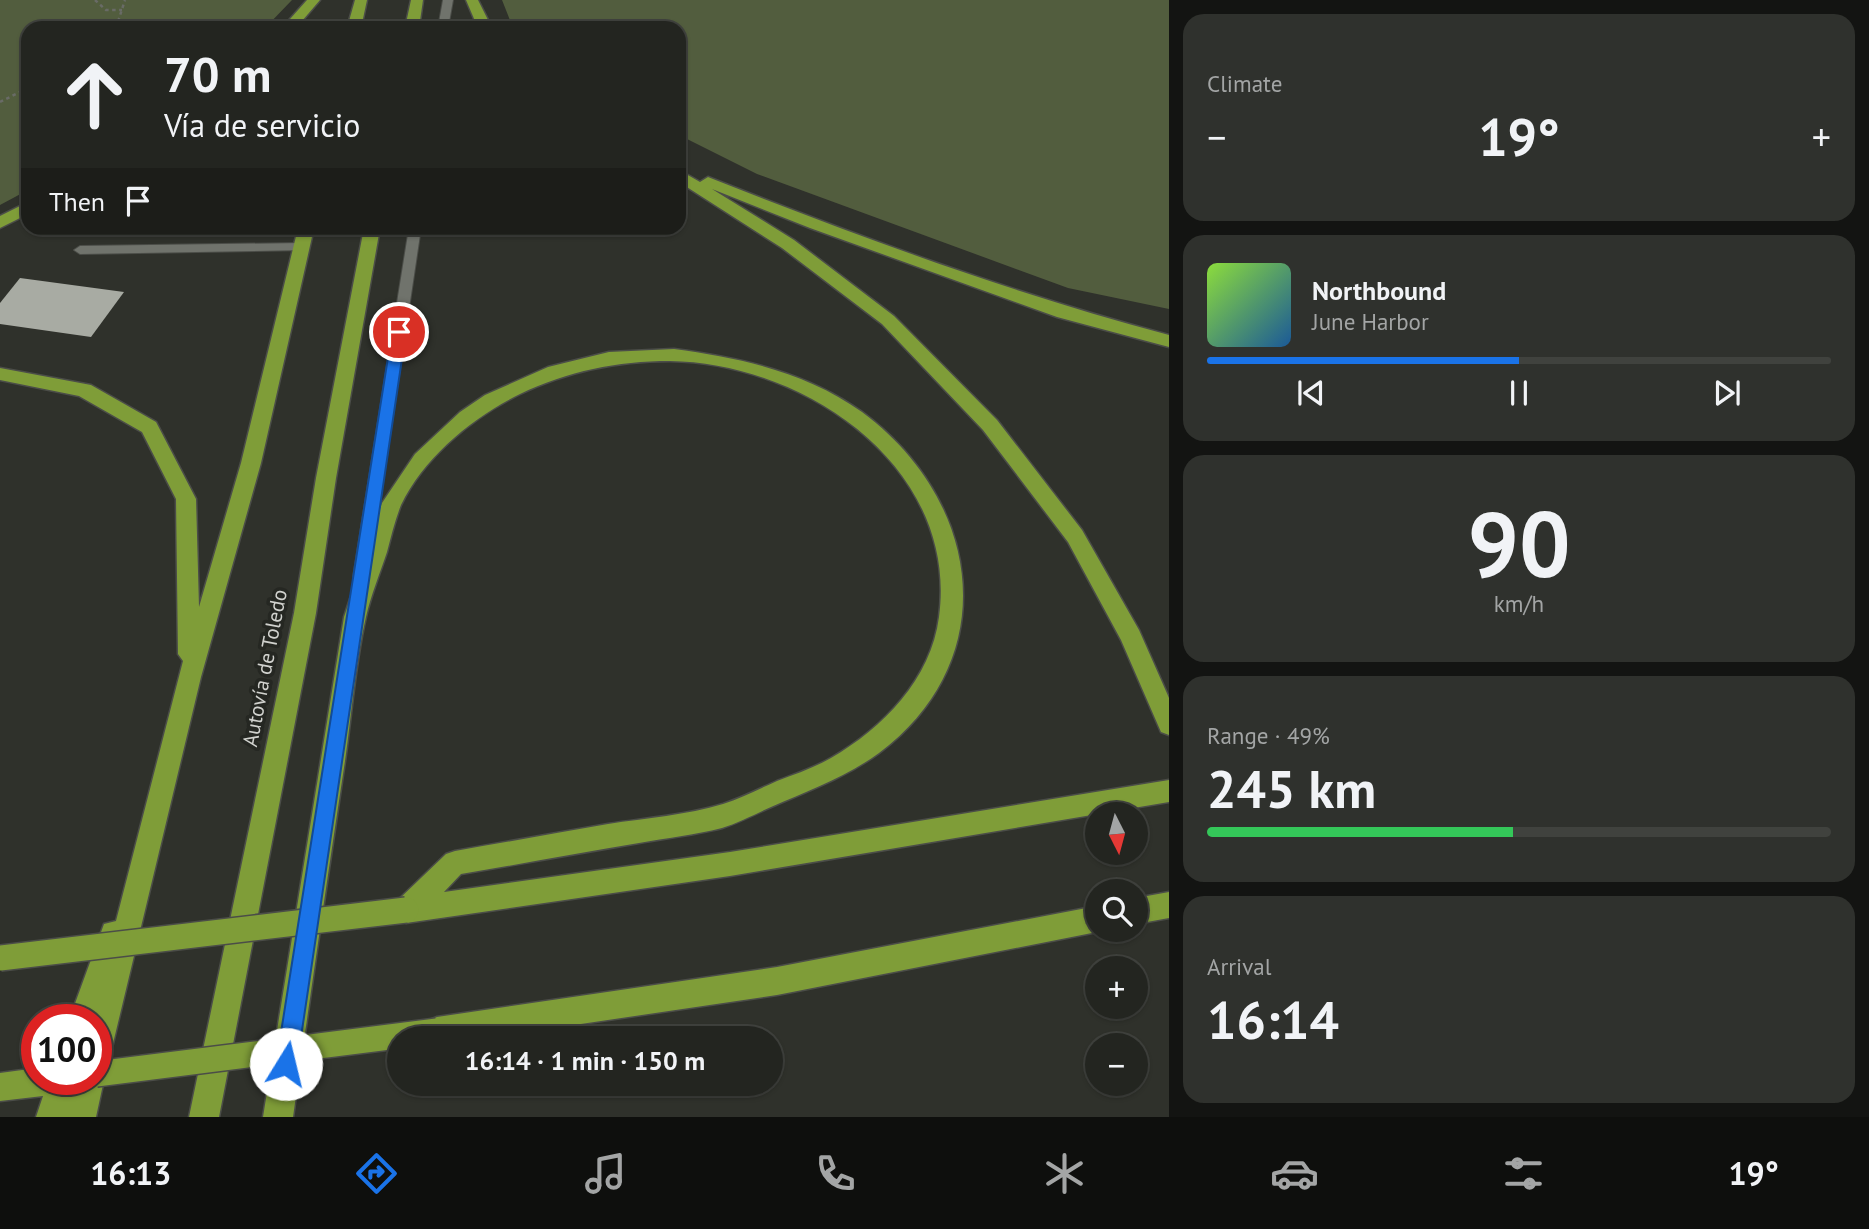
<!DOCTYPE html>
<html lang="en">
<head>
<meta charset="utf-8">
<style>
  body { margin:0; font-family:"PT Sans",sans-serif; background:#2f312d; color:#f1f3f6; height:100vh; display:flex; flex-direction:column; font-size:26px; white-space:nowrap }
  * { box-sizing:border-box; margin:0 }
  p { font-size:23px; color:#a3a5a5 }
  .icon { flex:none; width:38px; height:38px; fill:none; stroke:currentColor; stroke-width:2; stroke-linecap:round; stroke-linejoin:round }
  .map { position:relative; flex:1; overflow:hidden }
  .panel { display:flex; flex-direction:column; gap:14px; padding:14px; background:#131412; width:700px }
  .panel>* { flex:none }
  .guide { position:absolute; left:21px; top:21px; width:665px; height:214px; border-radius:21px; box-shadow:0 2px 5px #0004,0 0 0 2px #40423e; background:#232520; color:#f1f3f6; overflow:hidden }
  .needle { width:46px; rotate:174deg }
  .controls { position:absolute; left:1085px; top:802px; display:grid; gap:14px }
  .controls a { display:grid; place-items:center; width:63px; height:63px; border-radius:50%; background:#232520; box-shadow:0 2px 5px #0004,0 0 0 2px #40423e; font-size:35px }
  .speed { position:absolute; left:21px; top:1004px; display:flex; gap:14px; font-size:35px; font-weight:700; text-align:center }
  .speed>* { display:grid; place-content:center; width:91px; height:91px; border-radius:50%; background:#232520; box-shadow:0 2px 5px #0004,0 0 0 2px #40423e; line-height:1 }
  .speed .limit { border:10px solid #d22; background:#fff; color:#111 }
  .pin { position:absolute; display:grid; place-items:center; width:60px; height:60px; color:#fff; margin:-30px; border:4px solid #fff; border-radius:50%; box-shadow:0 2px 7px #0007 }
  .me { position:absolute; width:77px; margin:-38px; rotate:9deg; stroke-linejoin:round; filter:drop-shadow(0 0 5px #0008) }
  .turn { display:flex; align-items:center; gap:24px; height:147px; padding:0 28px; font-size:32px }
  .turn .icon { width:91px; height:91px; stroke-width:2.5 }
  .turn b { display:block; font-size:49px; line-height:60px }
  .then { display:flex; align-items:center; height:66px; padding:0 28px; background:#0003; gap:14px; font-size:26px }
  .big { font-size:52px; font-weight:800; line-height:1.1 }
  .panel .widget { flex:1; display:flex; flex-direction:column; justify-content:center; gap:10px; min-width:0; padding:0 24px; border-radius:21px; background:#2f312d }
  .panel .dial { align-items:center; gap:0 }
  .dial b { font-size:91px; line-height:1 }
  .song { display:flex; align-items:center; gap:21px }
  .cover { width:84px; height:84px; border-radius:10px; background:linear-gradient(135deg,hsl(90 70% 55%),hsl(210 70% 35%)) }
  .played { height:7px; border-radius:4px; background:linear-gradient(90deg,#1a73e8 50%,#40423e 50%) }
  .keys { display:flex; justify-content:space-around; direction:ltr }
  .heat { display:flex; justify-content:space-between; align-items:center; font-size:38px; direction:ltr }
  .charge { height:10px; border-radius:5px; background:linear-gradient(90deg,#34c759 49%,#40423e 0) }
  .trip { position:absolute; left:387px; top:1026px; width:396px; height:70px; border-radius:35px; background:#232520; box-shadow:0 2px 5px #0004,0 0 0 2px #40423e; font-weight:800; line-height:70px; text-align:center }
  .dock { display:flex; height:112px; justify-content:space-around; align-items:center; background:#0e0f0d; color:#a3a5a5 }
  .dock .icon { width:49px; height:49px }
  .dock .active { color:#1a73e8 }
  .dock b { font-size:32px; color:#f1f3f6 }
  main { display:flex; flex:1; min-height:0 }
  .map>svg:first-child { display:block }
  .green { fill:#525d3e }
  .building { fill:#a8aba3 }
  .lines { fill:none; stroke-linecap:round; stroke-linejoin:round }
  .service-casing { stroke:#4b4d48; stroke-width:2 }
  .motorway-casing { stroke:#4b4d48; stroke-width:3 }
  .path { stroke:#696b66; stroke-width:2.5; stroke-dasharray:3.5 3.5; stroke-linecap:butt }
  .service { fill:#70736c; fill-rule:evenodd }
  .motorway { fill:#7f9d38; fill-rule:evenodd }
  .motorway-bridge-casing { stroke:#4b4d48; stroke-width:28; stroke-linecap:butt }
  .motorway-bridge { stroke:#7f9d38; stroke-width:25 }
  .route { fill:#1a73e8; stroke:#114b97; stroke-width:2 }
  .labels { text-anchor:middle; stroke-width:7; stroke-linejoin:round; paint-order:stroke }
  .street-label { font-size:21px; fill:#d1d2ce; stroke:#252722 }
</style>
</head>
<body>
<main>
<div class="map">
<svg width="1169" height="1117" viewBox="0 0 1169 1117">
  <rect width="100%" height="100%" fill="#2f312b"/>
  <g class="green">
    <polygon points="0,0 292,0 265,28 28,28 28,190 0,205"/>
    <polygon points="502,0 1169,0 1169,309 1068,288 757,174 679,135 679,28 513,28"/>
  </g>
  <polygon class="building" points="20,278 124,292 91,337 0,324 0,303"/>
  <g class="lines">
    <g class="service-casing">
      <g id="service">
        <polygon points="443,0 453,0 448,28 438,28"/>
        <polygon points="409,228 421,228 369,577 367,582 355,582 353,577"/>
        <polygon points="302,243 306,244 306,250 80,254 74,250 80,246"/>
      </g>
    </g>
    <g class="motorway-casing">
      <g id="motorway">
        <polygon points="307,0 320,0 296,28 282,28"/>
        <polygon points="355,0 367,0 361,28 347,28"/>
        <polygon points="411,0 423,0 419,28 405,28"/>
        <polygon points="466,0 478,0 492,28 478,28"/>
        <path d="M679,170L700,182L708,177L713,179C863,238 1014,294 1169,335V347L1057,317L810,228L712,189L794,240L894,316L997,420L1082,530L1139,630L1169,698V735L1161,732L1121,640L1068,542L983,430L882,324L782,248L679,182Z"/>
        <polygon points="28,202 28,214 0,228 0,216"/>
        <polygon points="298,228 314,228 261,463 201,677 110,1056 106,1066 98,1069 104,1080 96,1117 66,1117 69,1106 66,1117 36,1117 43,1096 0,1101 0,1073 37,1068 37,1080 96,1080 96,1020 69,1020 104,924 116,921 183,661 178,654 176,499 142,432 79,396 0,380 0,368 91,385 156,422 196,499 199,607 241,463"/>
        <polygon points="364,228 380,228 336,478 316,613 219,1117 189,1117 294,613 316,478"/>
        <path d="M674,349C741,358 806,372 862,412C981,500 1005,658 879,753C846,777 808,791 771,807C755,814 738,823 722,828C695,835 666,838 639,843C580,853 520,864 461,874L444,892L730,852L1169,780V802L730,876L406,923L397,919L393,910L397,901L446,854L455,851C506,842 557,833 608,824C646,818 687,815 723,804C741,798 759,789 777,781C795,774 814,768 831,758C883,728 931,679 939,617C959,468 806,363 670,361C617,361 568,371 520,394C473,417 424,457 401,505C395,520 391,537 387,552C380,573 371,595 366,617C355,663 352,713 345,761C327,880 310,998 293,1117H263L344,617L382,503L415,454L460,412L485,395L548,367L609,352Z"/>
        <polygon points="1169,892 1169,918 1136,924 1136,898"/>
        <polygon points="1097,906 1097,929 1104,929 1097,932 777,995 486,1038 426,1038 423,1031 427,1021 437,1017 777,967"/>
      </g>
    </g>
    <g class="path">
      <polyline points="95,0 106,10 122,10"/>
      <polyline points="116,28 125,0"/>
      <polyline points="0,102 28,88"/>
    </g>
    <use href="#service" class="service"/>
    <use href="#motorway" class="motorway"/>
    <g class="motorway-bridge-casing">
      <g id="motorway-bridge">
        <polyline points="0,958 406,910"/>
        <polyline points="96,1074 437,1031"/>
      </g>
    </g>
    <use href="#motorway-bridge" class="motorway-bridge"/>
  </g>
  <polygon class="route" points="399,328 406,332 297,1064 294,1072 286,1075 279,1072 276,1064 392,332"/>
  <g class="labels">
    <g class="street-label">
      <text transform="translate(265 668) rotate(-79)" y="7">Autovía de Toledo</text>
    </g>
  </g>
</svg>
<div class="controls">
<a><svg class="needle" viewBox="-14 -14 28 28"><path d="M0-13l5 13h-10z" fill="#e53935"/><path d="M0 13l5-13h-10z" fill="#a3a5a5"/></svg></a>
<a><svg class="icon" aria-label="search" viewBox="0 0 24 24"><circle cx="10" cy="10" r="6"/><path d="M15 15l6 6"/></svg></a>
<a>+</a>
<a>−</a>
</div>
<div class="speed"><div class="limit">100</div></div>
<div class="pin" style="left:399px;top:332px;background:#d93025"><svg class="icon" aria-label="arrive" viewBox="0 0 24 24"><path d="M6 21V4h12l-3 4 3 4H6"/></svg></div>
<svg class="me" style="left:286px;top:1064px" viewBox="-20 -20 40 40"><circle r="19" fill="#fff"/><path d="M0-13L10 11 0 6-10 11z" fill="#1a73e8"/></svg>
<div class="trip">16:14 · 1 min · 150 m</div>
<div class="guide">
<div class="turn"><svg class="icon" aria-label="ahead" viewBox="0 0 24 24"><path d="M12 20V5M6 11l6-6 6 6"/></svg><div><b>70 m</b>Vía de servicio</div></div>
<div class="then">Then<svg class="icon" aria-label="arrive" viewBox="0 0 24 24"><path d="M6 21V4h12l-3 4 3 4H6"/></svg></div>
</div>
</div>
<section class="panel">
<div class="widget"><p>Climate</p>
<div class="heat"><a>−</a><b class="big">19°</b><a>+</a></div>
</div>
<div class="widget">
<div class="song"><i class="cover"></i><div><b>Northbound</b><p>June Harbor</p></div></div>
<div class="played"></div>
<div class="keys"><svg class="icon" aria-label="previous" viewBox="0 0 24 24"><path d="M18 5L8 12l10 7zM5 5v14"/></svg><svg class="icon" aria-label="pause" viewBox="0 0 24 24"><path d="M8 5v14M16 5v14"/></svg><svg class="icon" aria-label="next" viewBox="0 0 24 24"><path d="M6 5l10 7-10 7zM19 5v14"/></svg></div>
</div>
<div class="widget dial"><b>90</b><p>km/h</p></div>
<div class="widget"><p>Range · 49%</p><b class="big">245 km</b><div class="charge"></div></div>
<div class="widget"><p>Arrival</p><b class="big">16:14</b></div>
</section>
</main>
<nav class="dock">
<b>16:13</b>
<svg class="icon active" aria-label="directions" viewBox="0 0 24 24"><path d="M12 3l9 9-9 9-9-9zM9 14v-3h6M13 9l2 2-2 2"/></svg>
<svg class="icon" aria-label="music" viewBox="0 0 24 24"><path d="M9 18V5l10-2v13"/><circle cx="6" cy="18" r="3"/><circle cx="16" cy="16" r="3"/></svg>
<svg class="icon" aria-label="phone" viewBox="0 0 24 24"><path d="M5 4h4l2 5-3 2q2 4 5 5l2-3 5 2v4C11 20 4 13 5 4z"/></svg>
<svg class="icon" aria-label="climate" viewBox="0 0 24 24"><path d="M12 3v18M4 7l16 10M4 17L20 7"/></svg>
<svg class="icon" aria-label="car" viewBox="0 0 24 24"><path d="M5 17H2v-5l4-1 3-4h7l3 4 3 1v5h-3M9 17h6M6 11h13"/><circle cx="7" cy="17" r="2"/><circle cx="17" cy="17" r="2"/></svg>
<svg class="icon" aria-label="filters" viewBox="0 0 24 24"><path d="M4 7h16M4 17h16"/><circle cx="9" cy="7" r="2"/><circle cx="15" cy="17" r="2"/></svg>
<b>19°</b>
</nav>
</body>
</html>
